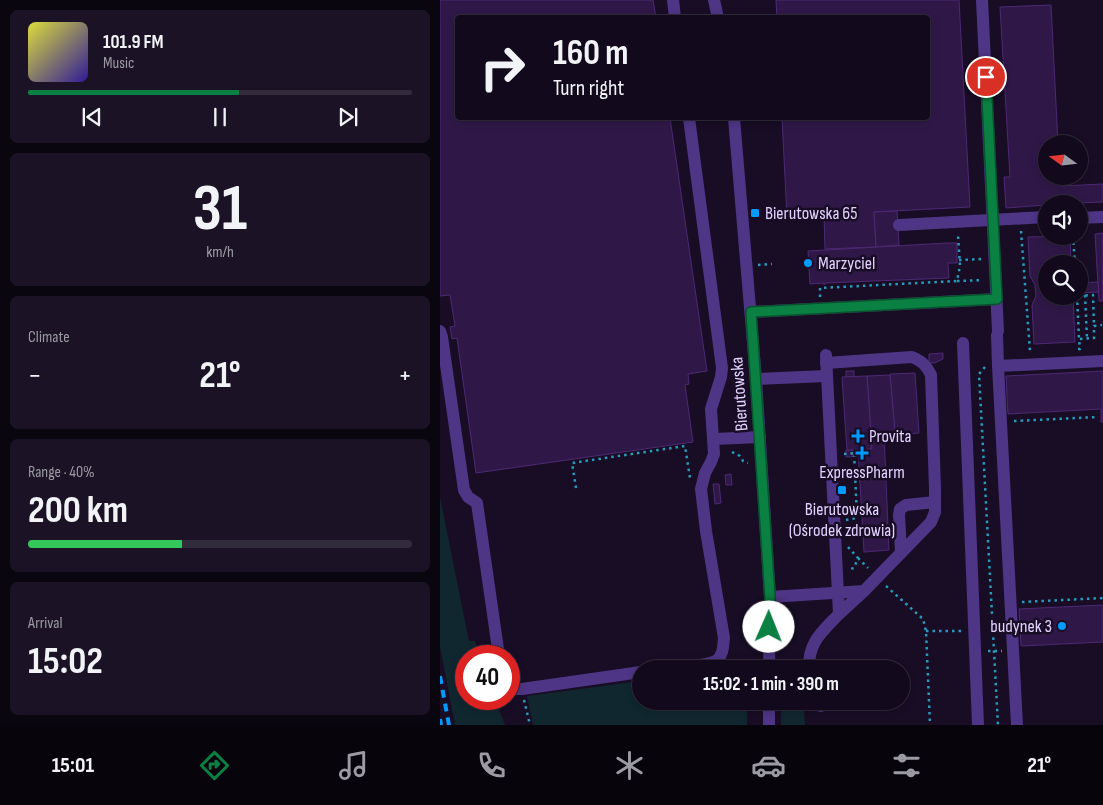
<!DOCTYPE html>
<html lang="en">
<head>
<meta charset="utf-8">
<style>
  body { margin:0; font-family:"Sofia Sans Condensed",sans-serif; background:#1b1325; color:#f1f3f6; height:100vh; display:flex; flex-direction:column; font-size:19px; white-space:nowrap }
  * { box-sizing:border-box; margin:0 }
  p { font-size:16px; color:#9c9aa3 }
  .icon { flex:none; width:28px; height:28px; fill:none; stroke:currentColor; stroke-width:2; stroke-linecap:round; stroke-linejoin:round }
  .map { position:relative; flex:1; overflow:hidden }
  .side { display:flex; flex-direction:column; gap:10px; padding:10px; background:#0a060f; width:440px }
  .side>* { flex:none }
  .banner { position:absolute; left:15px; top:15px; width:475px; height:105px; border-radius:5px; box-shadow:0 2px 8px #0003,0 0 0 1px #312b3b; background:#120a1c; color:#f1f3f6; overflow:hidden }
  .needle { width:32px; rotate:285deg }
  .tools { position:absolute; left:598px; top:135px; display:grid; gap:10px }
  .tools a { display:grid; place-items:center; width:50px; height:50px; border-radius:50%; background:#120a1c; box-shadow:0 2px 8px #0003,0 0 0 1px #312b3b; font-size:25px }
  .speed { position:absolute; left:15px; top:645px; display:flex; gap:10px; font-size:25px; font-weight:700; text-align:center }
  .speed>* { display:grid; place-content:center; width:65px; height:65px; border-radius:50%; background:#120a1c; box-shadow:0 2px 8px #0003,0 0 0 1px #312b3b; line-height:1 }
  .speed .limit { border:8px solid #d22; background:#fff; color:#111 }
  .pin { position:absolute; display:grid; place-items:center; width:42px; height:42px; color:#fff; margin:-21px; border:2px solid #fff; border-radius:50%; box-shadow:0 1px 5px #0007 }
  .me { position:absolute; width:55px; margin:-28px; rotate:1deg; stroke-linejoin:round; filter:drop-shadow(0 0 4px #0008) }
  .turn { display:flex; align-items:center; gap:18px; height:105px; padding:0 15px; font-size:22px }
  .turn .icon { width:65px; height:65px; stroke-width:2.5 }
  .turn b { display:block; font-size:35px; line-height:42px }
  .big { font-size:38px; font-weight:700; line-height:1.1 }
  .side .tile { flex:1; display:flex; flex-direction:column; justify-content:center; gap:8px; min-width:0; padding:0 18px; border-radius:8px; background:#1b1325 }
  .side .dial { align-items:center; gap:0 }
  .dial b { font-size:65px; line-height:1 }
  .song { display:flex; align-items:center; gap:15px }
  .cover { width:60px; height:60px; border-radius:8px; background:linear-gradient(135deg,hsl(60 70% 55%),hsl(250 70% 35%)) }
  .played { height:5px; border-radius:2px; background:linear-gradient(90deg,#0b8043 55%,#312b3b 55%) }
  .keys { display:flex; justify-content:space-around; direction:ltr }
  .heat { display:flex; justify-content:space-between; align-items:center; font-size:28px; direction:ltr }
  .charge { height:8px; border-radius:4px; background:linear-gradient(90deg,#34c759 40%,#312b3b 0) }
  .trip { position:absolute; left:192px; top:660px; width:278px; height:50px; border-radius:25px; background:#120a1c; box-shadow:0 2px 8px #0003,0 0 0 1px #312b3b; font-weight:700; line-height:50px; text-align:center }
  .tabs { display:flex; height:80px; justify-content:space-around; align-items:center; background:#07040b; color:#9c9aa3 }
  .tabs .icon { width:35px; height:35px }
  .tabs .selected { color:#0b8043 }
  .tabs b { font-size:22px; color:#f1f3f6 }
  main { display:flex; flex:1; min-height:0 }
  .map>svg:first-child { display:block }
  .green { fill:#10272f }
  .building { fill:#2f1847; stroke:#4d2974 }
  .lines { fill:none; stroke-linecap:round; stroke-linejoin:round }
  .path { stroke:#279bbc; stroke-width:2.5; stroke-dasharray:2.5 4; stroke-linecap:butt }
  .minor { stroke:#4f3586; stroke-width:12 }
  .rail { stroke:#009bfc; stroke-width:4; stroke-dasharray:8 6; stroke-linecap:butt }
  .route-casing { stroke:#07532c; stroke-width:12 }
  .route { stroke:#0b8043; stroke-width:9 }
  .poi-dot { fill:#009bfc; stroke:#180d25; stroke-width:2 }
  .labels { text-anchor:middle; stroke-width:5; stroke-linejoin:round; paint-order:stroke }
  .poi-label { font-size:18px; fill:#e3d1ff; stroke:#180d25; text-anchor:start }
  .street-label { font-size:18px; fill:#e3d1ff; stroke:#180d25 }
</style>
</head>
<body>
<main>
<section class="side">
<div class="tile">
<div class="song"><i class="cover"></i><div><b>101.9 FM</b><p>Music</p></div></div>
<div class="played"></div>
<div class="keys"><svg class="icon" aria-label="previous" viewBox="0 0 24 24"><path d="M18 5L8 12l10 7zM5 5v14"/></svg><svg class="icon" aria-label="pause" viewBox="0 0 24 24"><path d="M8 5v14M16 5v14"/></svg><svg class="icon" aria-label="next" viewBox="0 0 24 24"><path d="M6 5l10 7-10 7zM19 5v14"/></svg></div>
</div>
<div class="tile dial"><b>31</b><p>km/h</p></div>
<div class="tile"><p>Climate</p>
<div class="heat"><a>−</a><b class="big">21°</b><a>+</a></div>
</div>
<div class="tile"><p>Range · 40%</p><b class="big">200 km</b><div class="charge"></div></div>
<div class="tile"><p>Arrival</p><b class="big">15:02</b></div>
</section>
<div class="map">
<svg width="663" height="725" viewBox="0 0 663 725">
  <rect width="100%" height="100%" fill="#180d25"/>
  <g class="green">
    <polygon points="0,497 29,641 35,641 40,656 26,656 26,699 55,699 65,725 15,725 0,647"/>
    <polygon points="201,681 201,701 307,701 307,725 93,725 87,696"/>
    <polygon points="344,710 364,710 365,725 341,725 341,712"/>
  </g>
  <g class="building">
    <polygon points="0,0 213,0 216,18 18,18 18,118 230,118 267,371 248,374 249,384 245,385 253,442 36,473 17,338 12,339 10,327 15,326 10,295 0,296"/>
    <polygon points="336,0 519,0 530,207 434,212 436,247 385,249 384,215 347,217 342,118 488,118 488,18 337,18"/>
    <polygon points="611,5 618,144 606,144 606,176 620,176 621,186 663,184 663,202 606,204 606,205 566,208 564,177 570,177 560,7"/>
    <polygon points="457,211 459,245 436,247 434,212"/>
    <polygon points="663,233 663,301 659,301 655,234"/>
    <polygon points="630,236 631,264 606,264 606,296 633,296 635,342 594,344 592,305 596,296 595,285 590,276 588,237"/>
    <polygon points="507,243 517,243 517,263 508,263 509,278 385,283 384,285 384,283 370,284 368,251"/>
    <polygon points="658,282 659,292 639,293 639,283"/>
    <polygon points="503,353 503,359 494,363 489,363 489,354"/>
    <rect x="406" y="371" width="8" height="6"/>
    <polygon points="663,371 663,422 661,422 661,409 568,414 566,376"/>
    <polygon points="475,373 479,433 455,435 450,374"/>
    <polygon points="450,375 455,432 431,435 427,376"/>
    <polygon points="427,376 432,449 407,451 402,377"/>
    <polygon points="444,434 449,550 424,552 418,450 432,449 431,435"/>
    <polygon points="406,450 418,450 419,456 406,457"/>
    <polygon points="291,474 292,485 286,485 285,475"/>
    <polygon points="273,484 279,484 281,503 275,504"/>
    <polygon points="462,526 463,536 448,537 448,527"/>
    <polygon points="663,605 663,642 581,646 579,609"/>
  </g>
  <g class="lines">
    <g class="path">
      <polyline points="581,231 590,351"/>
      <polyline points="633,236 635,264"/>
      <polyline points="519,260 543,259"/>
      <polyline points="318,265 332,264"/>
      <polyline points="517,281 543,280"/>
      <polyline points="645,295 647,339"/>
      <polyline points="637,296 639,339"/>
      <polyline points="639,296 653,295 654,326"/>
      <polyline points="380,297 380,288 517,281 520,266 518,235"/>
      <polyline points="638,349 640,349 639,339 654,338 654,326 662,325"/>
      <polyline points="545,367 539,374 558,725"/>
      <polyline points="574,421 658,417"/>
      <polyline points="292,452 300,456 303,461 308,463"/>
      <polyline points="404,454 417,453"/>
      <polyline points="136,488 132,463 245,446 250,478"/>
      <polyline points="406,520 416,518 417,516 414,453"/>
      <polyline points="408,547 418,558 414,568 410,569"/>
      <polyline points="418,558 428,568"/>
      <polyline points="446,586 483,619 486,631 490,725"/>
      <polyline points="582,602 663,598"/>
      <polyline points="486,631 521,631"/>
      <polyline points="548,651 562,651"/>
      <polyline points="84,700 90,725"/>
    </g>
    <g class="minor">
      <polyline points="233,0 235,18"/>
      <polyline points="274,0 278,18"/>
      <polyline points="542,0 558,331"/>
      <polyline points="294,118 316,379 330,597 329,669"/>
      <polyline points="639,218 663,217"/>
      <polyline points="459,225 606,217"/>
      <polyline points="311,312 557,299"/>
      <polyline points="0,331 2,337 24,490 28,497 37,503 59,656"/>
      <polyline points="557,335 558,366 663,361"/>
      <polyline points="523,343 538,725"/>
      <polyline points="558,366 577,725"/>
      <polyline points="316,379 386,376"/>
      <polyline points="274,439 320,437"/>
      <polyline points="461,552 459,515 460,509 466,505 495,502"/>
      <path d="M330,597L424,591L491,522L495,512V488L491,375C486,365 482,361 472,357L386,363"/>
      <polyline points="399,614 424,591"/>
      <path d="M228,669C239,667 273,666 279,658C284,652 283,645 284,638L266,531L261,489L265,473L271,462L274,454L271,409L281,377L282,368L249,118"/>
      <path d="M369,669C368,642 382,632 399,614L386,355"/>
      <polyline points="69,685 74,689 82,689 201,672"/>
      <polyline points="329,705 368,703 381,706"/>
      <polyline points="329,725 329,701"/>
    </g>
    <g class="rail">
      <polyline points="0,676 9,725"/>
      <polyline points="0,719 1,725"/>
    </g>
  </g>
  <g class="lines">
    <g class="route-casing">
      <polyline id="route" points="329,627 330,597 311,312 557,299 546,77"/>
    </g>
    <use href="#route" class="route"/>
  </g>
  <g class="poi-dot">
    <rect x="310" y="208" width="10" height="10" rx="2.5"/>
    <circle cx="368" cy="263" r="5"/>
    <path d="M415.5 428.5h5v5h5v5h-5v5h-5v-5h-5v-5h5z"/>
    <path d="M419.5 445.5h5v5h5v5h-5v5h-5v-5h-5v-5h5z"/>
    <rect x="397" y="485" width="10" height="10" rx="2.5"/>
    <circle cx="622" cy="626" r="5"/>
  </g>
  <g class="labels">
    <g class="poi-label">
      <text x="325" y="219">Bierutowska 65</text>
      <text x="378" y="269">Marzyciel</text>
      <text x="429" y="442">Provita</text>
      <text x="422" y="478" text-anchor="middle">ExpressPharm</text>
      <text x="402" y="515" text-anchor="middle">Bierutowska<tspan x="402" dy="21">(Ośrodek zdrowia)</tspan></text>
      <text x="612" y="632" text-anchor="end">budynek 3</text>
    </g>
    <g class="street-label">
      <text transform="translate(299 394) rotate(-94)" y="6">Bierutowska</text>
    </g>
  </g>
</svg>
<div class="tools">
<a><svg class="needle" viewBox="-14 -14 28 28"><path d="M0-13l5 13h-10z" fill="#e53935"/><path d="M0 13l5-13h-10z" fill="#9c9aa3"/></svg></a>
<a><svg class="icon" aria-label="sound" viewBox="0 0 24 24"><path d="M4 9h4l5-4v14l-5-4H4zM17 9q2 3 0 6"/></svg></a>
<a><svg class="icon" aria-label="search" viewBox="0 0 24 24"><circle cx="10" cy="10" r="6"/><path d="M15 15l6 6"/></svg></a>
</div>
<div class="speed"><div class="limit">40</div></div>
<div class="pin" style="left:546px;top:77px;background:#d93025"><svg class="icon" aria-label="arrive" viewBox="0 0 24 24"><path d="M6 21V4h12l-3 4 3 4H6"/></svg></div>
<svg class="me" style="left:329px;top:627px" viewBox="-20 -20 40 40"><circle r="19" fill="#fff"/><path d="M0-13L10 11 0 6-10 11z" fill="#0b8043"/></svg>
<div class="trip">15:02 · 1 min · 390 m</div>
<div class="banner">
<div class="turn"><svg class="icon" aria-label="right" viewBox="0 0 24 24"><path d="M7 20v-9h11M14 6l5 5-5 5"/></svg><div><b>160 m</b>Turn right</div></div>
</div>
</div>
</main>
<nav class="tabs">
<b>15:01</b>
<svg class="icon selected" aria-label="directions" viewBox="0 0 24 24"><path d="M12 3l9 9-9 9-9-9zM9 14v-3h6M13 9l2 2-2 2"/></svg>
<svg class="icon" aria-label="music" viewBox="0 0 24 24"><path d="M9 18V5l10-2v13"/><circle cx="6" cy="18" r="3"/><circle cx="16" cy="16" r="3"/></svg>
<svg class="icon" aria-label="phone" viewBox="0 0 24 24"><path d="M5 4h4l2 5-3 2q2 4 5 5l2-3 5 2v4C11 20 4 13 5 4z"/></svg>
<svg class="icon" aria-label="climate" viewBox="0 0 24 24"><path d="M12 3v18M4 7l16 10M4 17L20 7"/></svg>
<svg class="icon" aria-label="car" viewBox="0 0 24 24"><path d="M5 17H2v-5l4-1 3-4h7l3 4 3 1v5h-3M9 17h6M6 11h13"/><circle cx="7" cy="17" r="2"/><circle cx="17" cy="17" r="2"/></svg>
<svg class="icon" aria-label="filters" viewBox="0 0 24 24"><path d="M4 7h16M4 17h16"/><circle cx="9" cy="7" r="2"/><circle cx="15" cy="17" r="2"/></svg>
<b>21°</b>
</nav>
</body>
</html>
